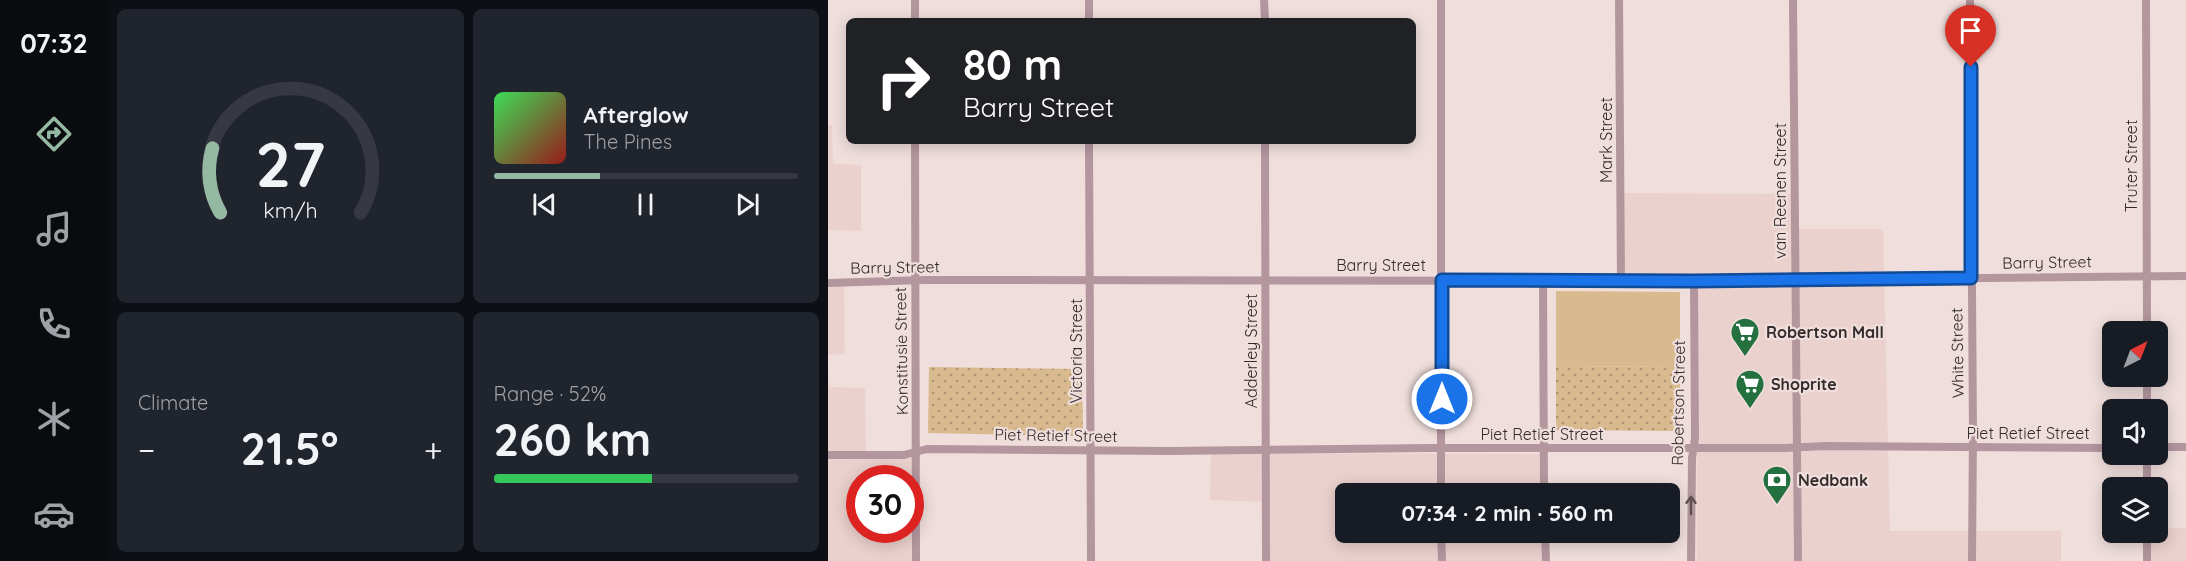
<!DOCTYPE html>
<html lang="en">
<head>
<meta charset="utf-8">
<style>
  body { margin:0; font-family:Quicksand,sans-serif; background:#20242c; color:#f1f3f6; height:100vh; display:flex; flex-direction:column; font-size:22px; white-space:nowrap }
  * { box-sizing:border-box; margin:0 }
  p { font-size:20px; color:#9ea1a6 }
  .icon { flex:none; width:33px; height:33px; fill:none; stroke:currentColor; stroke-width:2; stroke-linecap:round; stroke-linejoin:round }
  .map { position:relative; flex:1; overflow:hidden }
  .side { display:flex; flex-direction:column; gap:9px; padding:9px; background:#0d0f14; width:720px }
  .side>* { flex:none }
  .guide { position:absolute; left:18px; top:18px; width:570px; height:126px; border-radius:9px; box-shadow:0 3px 15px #0003; background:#202124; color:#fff; overflow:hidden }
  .needle { width:39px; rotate:42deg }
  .tools { position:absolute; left:1274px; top:321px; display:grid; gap:12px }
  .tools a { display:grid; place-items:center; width:66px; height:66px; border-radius:9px; background:#171b24; box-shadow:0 3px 15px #0003; font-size:30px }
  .speed { position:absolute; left:18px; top:465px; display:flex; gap:12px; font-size:30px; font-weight:700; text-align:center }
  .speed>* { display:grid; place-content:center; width:78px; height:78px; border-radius:50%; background:#171b24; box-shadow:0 3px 15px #0003; line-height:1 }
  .speed .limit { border:9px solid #d22; background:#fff; color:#111 }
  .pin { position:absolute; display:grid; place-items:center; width:51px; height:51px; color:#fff; margin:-62px -26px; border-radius:50% 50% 50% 0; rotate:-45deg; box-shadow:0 0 6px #0007 }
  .pin .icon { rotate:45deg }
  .me { position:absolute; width:66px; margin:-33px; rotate:0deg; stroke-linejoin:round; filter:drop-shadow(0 0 4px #0008) }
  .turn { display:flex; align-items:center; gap:21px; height:126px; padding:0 18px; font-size:27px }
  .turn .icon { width:78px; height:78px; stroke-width:2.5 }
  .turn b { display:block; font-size:42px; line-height:51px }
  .big { font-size:45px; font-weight:700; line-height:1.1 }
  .side .card { flex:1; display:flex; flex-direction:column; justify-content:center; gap:9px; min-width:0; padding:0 21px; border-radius:9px; background:#20242c }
  .side .dial { align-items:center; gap:0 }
  .dial svg { height:156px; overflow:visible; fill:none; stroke:#363941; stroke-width:7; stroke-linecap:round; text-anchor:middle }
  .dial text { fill:#f1f3f6; stroke:none }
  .song { display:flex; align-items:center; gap:18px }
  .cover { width:72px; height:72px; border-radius:9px; background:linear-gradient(135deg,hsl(130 70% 55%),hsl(0 70% 35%)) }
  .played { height:6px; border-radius:3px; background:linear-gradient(90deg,#95b8a3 35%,#363941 35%) }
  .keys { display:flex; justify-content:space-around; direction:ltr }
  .heat { display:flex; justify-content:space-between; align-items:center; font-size:33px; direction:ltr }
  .charge { height:9px; border-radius:4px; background:linear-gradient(90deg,#34c759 52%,#363941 0) }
  .side .tiles { flex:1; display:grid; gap:9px; grid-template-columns:repeat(2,1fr) }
  .trip { position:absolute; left:507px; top:483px; width:345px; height:60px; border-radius:9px; background:#171b24; box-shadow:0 3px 15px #0003; font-weight:700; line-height:60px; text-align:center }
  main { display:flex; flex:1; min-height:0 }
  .tabs { display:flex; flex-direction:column; width:108px; justify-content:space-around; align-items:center; background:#090b0e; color:#9ea1a6 }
  .tabs .icon { width:42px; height:42px }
  .tabs .selected { color:#95b8a3 }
  .tabs b { font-size:27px; color:#f1f3f6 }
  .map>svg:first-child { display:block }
  .built { fill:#ebd1ce; fill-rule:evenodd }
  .grass { fill:#d8ba8e }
  .park { fill:url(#park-dots) }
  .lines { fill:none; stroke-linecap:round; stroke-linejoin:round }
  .minor { stroke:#b4969e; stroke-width:8 }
  .oneway { stroke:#605053 }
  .route-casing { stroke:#114b97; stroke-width:15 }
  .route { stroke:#1a73e8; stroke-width:10 }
  .labels { text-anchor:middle; stroke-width:4.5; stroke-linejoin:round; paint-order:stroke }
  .street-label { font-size:16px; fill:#322b2b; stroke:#efdedc }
  .poi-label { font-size:16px; font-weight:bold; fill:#322b2b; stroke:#efdedc; text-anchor:start }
</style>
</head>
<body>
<main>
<nav class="tabs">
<b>07:32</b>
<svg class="icon selected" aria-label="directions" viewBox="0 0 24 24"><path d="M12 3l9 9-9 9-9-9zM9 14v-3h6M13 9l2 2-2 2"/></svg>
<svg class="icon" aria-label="music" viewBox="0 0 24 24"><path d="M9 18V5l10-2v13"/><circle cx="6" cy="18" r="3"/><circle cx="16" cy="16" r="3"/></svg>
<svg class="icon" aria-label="phone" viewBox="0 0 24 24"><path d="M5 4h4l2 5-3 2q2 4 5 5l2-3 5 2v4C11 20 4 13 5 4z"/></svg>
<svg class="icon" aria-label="climate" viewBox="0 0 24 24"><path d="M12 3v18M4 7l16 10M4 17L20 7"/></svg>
<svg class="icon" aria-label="car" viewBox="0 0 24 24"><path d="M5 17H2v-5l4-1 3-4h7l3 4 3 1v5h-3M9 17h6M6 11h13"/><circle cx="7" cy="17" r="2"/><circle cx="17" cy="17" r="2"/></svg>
</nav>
<section class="side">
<div class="tiles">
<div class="card dial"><svg viewBox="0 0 100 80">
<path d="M14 69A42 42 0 1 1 86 69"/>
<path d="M14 69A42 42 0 0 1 10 36" stroke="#95b8a3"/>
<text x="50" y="56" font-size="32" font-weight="700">27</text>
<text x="50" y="72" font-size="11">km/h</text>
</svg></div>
<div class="card">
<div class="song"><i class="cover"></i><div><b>Afterglow</b><p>The Pines</p></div></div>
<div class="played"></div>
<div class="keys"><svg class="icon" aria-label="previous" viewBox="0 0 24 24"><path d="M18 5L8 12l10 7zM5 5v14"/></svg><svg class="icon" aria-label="pause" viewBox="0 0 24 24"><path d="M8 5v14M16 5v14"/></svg><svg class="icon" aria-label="next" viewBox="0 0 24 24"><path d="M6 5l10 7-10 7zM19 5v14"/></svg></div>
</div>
<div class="card"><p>Climate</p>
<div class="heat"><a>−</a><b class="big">21.5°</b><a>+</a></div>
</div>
<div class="card"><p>Range · 52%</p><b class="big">260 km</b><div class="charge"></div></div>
</div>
</section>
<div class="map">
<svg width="1358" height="561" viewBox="0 0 1358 561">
  <defs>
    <pattern id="park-dots" width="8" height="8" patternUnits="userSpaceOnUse" patternTransform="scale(1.5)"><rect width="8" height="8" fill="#d8ba8e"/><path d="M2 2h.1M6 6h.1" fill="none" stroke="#b09774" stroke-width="1.8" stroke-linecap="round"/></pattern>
  </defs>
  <rect width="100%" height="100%" fill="#efdedc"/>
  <g class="built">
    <polygon points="0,125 4,125 5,164 33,165 33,231 0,230"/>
    <polygon points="794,193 966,194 966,229 1055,229 1062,531 1233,531 1233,561 869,561 868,283 794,281"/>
    <path d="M0,281H16L17,354L0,355L1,387L37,388L38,453H84L85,561H0ZM32,478H82V530H32Z"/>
    <polygon points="383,453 719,454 719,493 518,494 518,532 719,533 719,561 438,561 437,502 382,500"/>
    <polygon points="1329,528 1358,528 1358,561 1321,561 1321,533 1329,532"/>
  </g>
  <polygon class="grass" points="728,291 852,292 852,367 728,366"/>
  <g class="park">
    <polygon points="728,366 852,367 852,431 728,430"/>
    <polygon points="101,367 254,369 255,436 100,433"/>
  </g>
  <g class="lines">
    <g class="minor">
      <polyline points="261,0 261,21"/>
      <polyline points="436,0 437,21"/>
      <polyline points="613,0 613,494"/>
      <polyline points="791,0 793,281"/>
      <polyline points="965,0 970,561"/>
      <polyline points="1142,0 1145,433 1144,561"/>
      <polyline points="1318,0 1319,332"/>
      <polyline points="87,21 87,0"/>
      <polyline points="87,141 88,561"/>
      <polyline points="261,141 263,561"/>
      <polyline points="437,141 438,561"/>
      <polyline points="715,281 716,494"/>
      <polyline points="0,283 96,280 866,281 1358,276"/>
      <polyline points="1319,376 1319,410"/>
      <polyline points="1329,447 1358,447"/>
      <polyline points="1319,454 1319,488"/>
      <polyline points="0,455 76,455 99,449 341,451 603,448 957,448 997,446 1284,448"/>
      <polyline points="613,532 614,561"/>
      <polyline points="717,532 718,561"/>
      <polyline points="1319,532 1319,561"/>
      <polyline points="863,561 864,458 867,438 866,281"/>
    </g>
  </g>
  <defs><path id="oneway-shaft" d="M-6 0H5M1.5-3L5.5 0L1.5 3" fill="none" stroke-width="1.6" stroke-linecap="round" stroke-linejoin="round" transform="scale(1.5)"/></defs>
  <use class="oneway" href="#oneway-shaft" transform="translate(863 505) rotate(-90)"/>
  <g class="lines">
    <g class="route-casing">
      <polyline id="route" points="614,399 614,280 866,281 1143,278 1143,67"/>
    </g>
    <use href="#route" class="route"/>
  </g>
  <defs>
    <g id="supermarket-pin" transform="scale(1.5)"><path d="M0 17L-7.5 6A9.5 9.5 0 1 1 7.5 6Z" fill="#24703e" stroke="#efdedc"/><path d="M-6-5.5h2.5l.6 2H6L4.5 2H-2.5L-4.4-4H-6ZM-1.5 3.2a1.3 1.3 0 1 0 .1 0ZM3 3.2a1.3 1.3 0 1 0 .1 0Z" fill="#fff"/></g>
    <g id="bank-pin" transform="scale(1.5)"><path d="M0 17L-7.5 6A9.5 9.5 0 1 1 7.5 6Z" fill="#24703e" stroke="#efdedc"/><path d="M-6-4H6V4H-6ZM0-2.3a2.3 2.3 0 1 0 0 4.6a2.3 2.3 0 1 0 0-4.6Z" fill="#fff"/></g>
  </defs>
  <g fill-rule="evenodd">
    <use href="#supermarket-pin" x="917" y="332"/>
    <use href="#supermarket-pin" x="922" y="384"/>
    <use href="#bank-pin" x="949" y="480"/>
  </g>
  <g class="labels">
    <g class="street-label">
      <text transform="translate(778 140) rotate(-90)" y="6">Mark Street</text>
      <text transform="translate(1303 166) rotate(-90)" y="6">Truter Street</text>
      <text transform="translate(952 191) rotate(-90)" y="6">van Reenen Street</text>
      <text transform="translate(1219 262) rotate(-1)" y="6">Barry Street</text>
      <text x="553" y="271">Barry Street</text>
      <text transform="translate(67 267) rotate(-1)" y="6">Barry Street</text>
      <text transform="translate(73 351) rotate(-91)" y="6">Konstitusie Street</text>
      <text transform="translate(248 351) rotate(-90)" y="6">Victoria Street</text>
      <text transform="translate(423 351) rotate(-90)" y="6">Adderley Street</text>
      <text transform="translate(1129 353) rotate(-91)" y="6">White Street</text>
      <text transform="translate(850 403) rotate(-89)" y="6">Robertson Street</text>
      <text x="1200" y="439">Piet Retief Street</text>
      <text x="714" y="440">Piet Retief Street</text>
      <text transform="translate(228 435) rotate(1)" y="6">Piet Retief Street</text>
    </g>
    <g class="poi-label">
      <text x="938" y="338">Robertson Mall</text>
      <text x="943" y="390">Shoprite</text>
      <text x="970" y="486">Nedbank</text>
    </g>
  </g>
</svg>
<div class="tools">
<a><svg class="needle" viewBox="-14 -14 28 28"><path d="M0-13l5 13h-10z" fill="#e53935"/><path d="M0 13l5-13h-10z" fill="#9ea1a6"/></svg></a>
<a><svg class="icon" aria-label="sound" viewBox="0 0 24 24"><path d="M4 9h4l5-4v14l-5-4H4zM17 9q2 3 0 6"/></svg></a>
<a><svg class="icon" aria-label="layers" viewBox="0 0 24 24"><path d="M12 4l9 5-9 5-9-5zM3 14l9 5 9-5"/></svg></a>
</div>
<div class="speed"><div class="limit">30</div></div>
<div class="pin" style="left:1143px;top:67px;background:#d93025"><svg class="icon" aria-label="arrive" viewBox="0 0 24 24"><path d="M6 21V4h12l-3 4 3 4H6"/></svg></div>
<svg class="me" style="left:614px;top:399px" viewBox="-20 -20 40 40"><circle r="17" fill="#1a73e8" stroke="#fff" stroke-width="3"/><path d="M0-11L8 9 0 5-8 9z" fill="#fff"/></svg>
<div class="trip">07:34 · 2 min · 560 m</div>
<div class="guide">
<div class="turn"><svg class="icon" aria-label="right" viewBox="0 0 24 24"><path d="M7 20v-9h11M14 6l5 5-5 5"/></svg><div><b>80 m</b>Barry Street</div></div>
</div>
</div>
</main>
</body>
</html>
